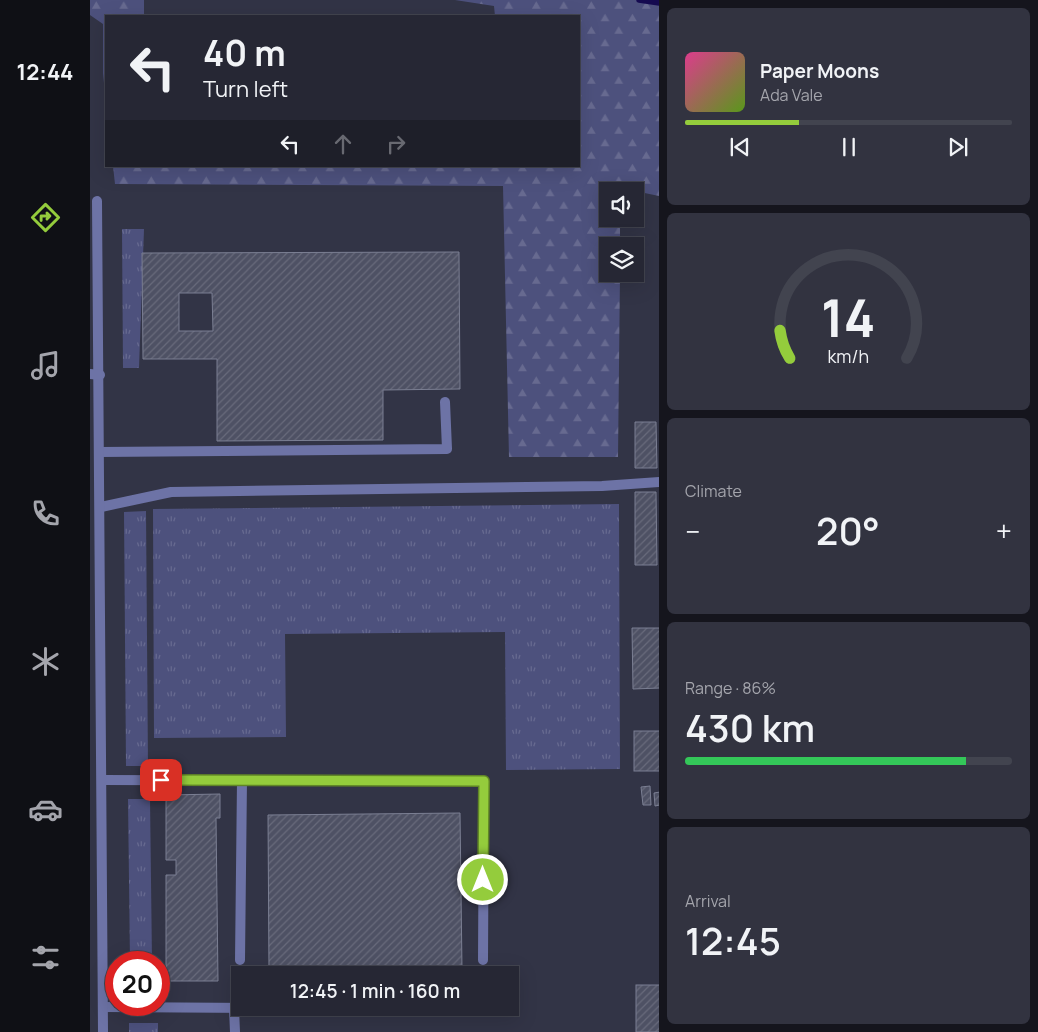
<!DOCTYPE html>
<html lang="en">
<head>
<meta charset="utf-8">
<style>
  body { margin:0; font-family:Manrope,sans-serif; background:#323340; color:#f1f3f6; height:100vh; display:flex; flex-direction:column; font-size:19px; white-space:nowrap }
  * { box-sizing:border-box; margin:0 }
  p { font-size:16px; color:#a4a5ac }
  .icon { flex:none; width:28px; height:28px; fill:none; stroke:currentColor; stroke-width:2; stroke-linecap:round; stroke-linejoin:round }
  .map { position:relative; flex:1; overflow:hidden }
  .sheet { display:flex; flex-direction:column; gap:8px; padding:8px; background:#15151d; width:379px }
  .sheet>* { flex:none }
  .top-card { position:absolute; left:15px; top:15px; width:475px; height:152px; border-radius:0px; box-shadow:0 5px 20px #0002,0 0 0 1px #42444f; background:#262734; color:#f1f3f6; overflow:hidden }
  .tools { position:absolute; left:509px; top:182px; display:grid; gap:10px }
  .tools a { display:grid; place-items:center; width:45px; height:45px; border-radius:0px; background:#262734; box-shadow:0 5px 20px #0002,0 0 0 1px #42444f; font-size:25px }
  .speed { position:absolute; left:15px; top:951px; display:flex; gap:10px; font-size:25px; font-weight:700; text-align:center }
  .speed>* { display:grid; place-content:center; width:65px; height:65px; border-radius:50%; background:#262734; box-shadow:0 5px 20px #0002,0 0 0 1px #42444f; line-height:1 }
  .speed .limit { border:8px solid #d22; background:#fff; color:#111 }
  .pin { position:absolute; display:grid; place-items:center; width:42px; height:42px; color:#fff; margin:-21px; border-radius:10px; box-shadow:0 2px 8px #0006 }
  .me { position:absolute; width:55px; margin:-28px; rotate:0deg; stroke-linejoin:round; filter:drop-shadow(0 0 4px #0008) }
  .turn { display:flex; align-items:center; gap:18px; height:105px; padding:0 15px; font-size:22px }
  .turn .icon { width:65px; height:65px; stroke-width:2.5 }
  .turn b { display:block; font-size:35px; line-height:42px }
  .lanes { display:flex; align-items:center; height:48px; padding:0 15px; background:#0003; justify-content:center; gap:25px; direction:ltr }
  .lanes .off { opacity:.35 }
  .big { font-size:38px; font-weight:600; line-height:1.1 }
  .sheet .widget { flex:1; display:flex; flex-direction:column; justify-content:center; gap:8px; min-width:0; padding:0 18px; border-radius:8px; background:#323340 }
  .sheet .dial { align-items:center; gap:0 }
  .dial svg { height:130px; overflow:visible; fill:none; stroke:#42444f; stroke-width:7; stroke-linecap:round; text-anchor:middle }
  .dial text { fill:#f1f3f6; stroke:none }
  .song { display:flex; align-items:center; gap:15px }
  .cover { width:60px; height:60px; border-radius:8px; background:linear-gradient(135deg,hsl(330 70% 55%),hsl(90 70% 35%)) }
  .played { height:5px; border-radius:2px; background:linear-gradient(90deg,#94cc3c 35%,#42444f 35%) }
  .keys { display:flex; justify-content:space-around; direction:ltr }
  .heat { display:flex; justify-content:space-between; align-items:center; font-size:28px; direction:ltr }
  .charge { height:8px; border-radius:4px; background:linear-gradient(90deg,#34c759 86%,#42444f 0) }
  .trip { position:absolute; left:141px; top:966px; width:288px; height:50px; border-radius:0px; background:#262734; box-shadow:0 5px 20px #0002,0 0 0 1px #42444f; font-weight:600; line-height:50px; text-align:center }
  main { display:flex; flex:1; min-height:0 }
  .dock { display:flex; flex-direction:column; width:90px; justify-content:space-around; align-items:center; background:#0f1015; color:#a4a5ac }
  .dock .icon { width:35px; height:35px }
  .dock .on { color:#94cc3c }
  .dock b { font-size:22px; color:#f1f3f6 }
  .map>svg:first-child { display:block }
  .grass { fill:url(#grass-tufts) }
  .forest { fill:url(#forest-firs) }
  .lines { fill:none; stroke-linecap:round; stroke-linejoin:round }
  .stream { stroke:#150a50; stroke-width:5.5 }
  .building { fill:url(#building-hatch); stroke:#7b7f93; fill-rule:evenodd }
  .service { stroke:#6d73a6; stroke-width:10 }
  .minor { stroke:#6d73a6; stroke-width:10 }
  .route-casing { stroke:#608527; stroke-width:12 }
  .route { stroke:#94cc3c; stroke-width:9 }
</style>
</head>
<body>
<main>
<nav class="dock">
<b>12:44</b>
<svg class="icon on" aria-label="directions" viewBox="0 0 24 24"><path d="M12 3l9 9-9 9-9-9zM9 14v-3h6M13 9l2 2-2 2"/></svg>
<svg class="icon" aria-label="music" viewBox="0 0 24 24"><path d="M9 18V5l10-2v13"/><circle cx="6" cy="18" r="3"/><circle cx="16" cy="16" r="3"/></svg>
<svg class="icon" aria-label="phone" viewBox="0 0 24 24"><path d="M5 4h4l2 5-3 2q2 4 5 5l2-3 5 2v4C11 20 4 13 5 4z"/></svg>
<svg class="icon" aria-label="climate" viewBox="0 0 24 24"><path d="M12 3v18M4 7l16 10M4 17L20 7"/></svg>
<svg class="icon" aria-label="car" viewBox="0 0 24 24"><path d="M5 17H2v-5l4-1 3-4h7l3 4 3 1v5h-3M9 17h6M6 11h13"/><circle cx="7" cy="17" r="2"/><circle cx="17" cy="17" r="2"/></svg>
<svg class="icon" aria-label="filters" viewBox="0 0 24 24"><path d="M4 7h16M4 17h16"/><circle cx="9" cy="7" r="2"/><circle cx="15" cy="17" r="2"/></svg>
</nav>
<div class="map">
<svg width="570" height="1032" viewBox="0 0 570 1032">
  <defs>
    <pattern id="grass-tufts" width="24" height="20" patternUnits="userSpaceOnUse" patternTransform="scale(1.25)"><rect width="24" height="20" fill="#4d517d"/><path d="M3 7l-1-3M5 7V3M7 7l1-3M15 17l-1-3M17 17v-4M19 17l1-3" fill="none" stroke="#676a90"/></pattern>
    <pattern id="forest-firs" width="22" height="20" patternUnits="userSpaceOnUse" patternTransform="scale(1.25)"><rect width="22" height="20" fill="#4d517d"/><path d="M5 1l3.5 6h-7zM16 11l3.5 6h-7z" fill="#676a90"/></pattern>
    <pattern id="building-hatch" width="6" height="6" patternUnits="userSpaceOnUse" patternTransform="scale(1.25)"><rect width="6" height="6" fill="#4e5164"/><path d="M-1 1l2-2M0 6l6-6M5 7l2-2" fill="none" stroke="#686a7b"/></pattern>
  </defs>
  <rect width="100%" height="100%" fill="#323446"/>
  <g class="grass">
    <polygon points="32,229 54,229 49,368 33,368"/>
    <polygon points="529,504 530,769 416,770 415,632 195,634 196,737 64,738 63,509"/>
    <polygon points="56,511 58,766 36,766 34,512"/>
    <polygon points="38,799 60,799 62,962 40,962"/>
    <rect x="39" y="1023" width="29" height="9"/>
  </g>
  <g class="forest">
    <polygon points="0,0 54,0 54,16 16,16 16,103 13,73 13,24 0,15"/>
    <polygon points="365,0 569,0 569,196 545,191 518,191 518,219 530,219 530,246 518,246 518,274 530,274 528,457 419,457 413,186 25,184 23,166 489,166 489,16 405,16 404,6"/>
  </g>
  <g class="lines">
    <polyline class="stream" points="549,0 570,3"/>
  </g>
  <g class="building">
    <path d="M369,252L370,389L293,390V440L127,441V359H53L52,253ZM89,293H122L123,331H89Z"/>
    <polygon points="545,422 566,422 567,468 545,468"/>
    <polygon points="545,492 566,492 567,565 545,565"/>
    <polygon points="542,628 570,628 570,688 543,689"/>
    <rect x="544" y="731" width="26" height="40"/>
    <polygon points="560,786 561,805 553,805 551,787"/>
    <polygon points="570,792 570,805 565,806 564,793"/>
    <polygon points="130,794 130,818 126,818 128,981 76,981 76,875 86,875 86,860 76,860 76,795"/>
    <polygon points="370,813 372,970 179,972 178,815"/>
    <rect x="546" y="985" width="24" height="47"/>
  </g>
  <g class="lines">
    <g class="service">
      <polyline points="10,452 357,449 355,402"/>
      <polyline points="11,507 81,492 512,486 570,482"/>
      <polyline points="12,780 394,781 393,960"/>
      <polyline points="150,960 152,780"/>
      <polyline points="13,1007 183,1008"/>
      <polyline points="144,1008 145,1032"/>
    </g>
    <g class="minor">
      <polyline points="7,201 13,1032"/>
      <polyline points="0,374 10,375"/>
    </g>
  </g>
  <g class="lines">
    <g class="route-casing">
      <polyline id="route" points="71,780 394,781 393,880"/>
    </g>
    <use href="#route" class="route"/>
  </g>
</svg>
<div class="tools">
<a><svg class="icon" aria-label="sound" viewBox="0 0 24 24"><path d="M4 9h4l5-4v14l-5-4H4zM17 9q2 3 0 6"/></svg></a>
<a><svg class="icon" aria-label="layers" viewBox="0 0 24 24"><path d="M12 4l9 5-9 5-9-5zM3 14l9 5 9-5"/></svg></a>
</div>
<div class="speed"><div class="limit">20</div></div>
<div class="pin" style="left:71px;top:780px;background:#d93025"><svg class="icon" aria-label="arrive" viewBox="0 0 24 24"><path d="M6 21V4h12l-3 4 3 4H6"/></svg></div>
<svg class="me" style="left:393px;top:880px" viewBox="-20 -20 40 40"><circle r="17" fill="#94cc3c" stroke="#fff" stroke-width="3"/><path d="M0-11L8 9 0 5-8 9z" fill="#fff"/></svg>
<div class="trip">12:45 · 1 min · 160 m</div>
<div class="top-card">
<div class="turn"><svg class="icon" aria-label="left" viewBox="0 0 24 24"><path d="M17 20v-9H6M10 6l-5 5 5 5"/></svg><div><b>40 m</b>Turn left</div></div>
<div class="lanes"><svg class="icon" aria-label="left" viewBox="0 0 24 24"><path d="M17 20v-9H6M10 6l-5 5 5 5"/></svg><svg class="icon off" aria-label="ahead" viewBox="0 0 24 24"><path d="M12 20V5M6 11l6-6 6 6"/></svg><svg class="icon off" aria-label="right" viewBox="0 0 24 24"><path d="M7 20v-9h11M14 6l5 5-5 5"/></svg></div>
</div>
</div>
<section class="sheet">
<div class="widget">
<div class="song"><i class="cover"></i><div><b>Paper Moons</b><p>Ada Vale</p></div></div>
<div class="played"></div>
<div class="keys"><svg class="icon" aria-label="previous" viewBox="0 0 24 24"><path d="M18 5L8 12l10 7zM5 5v14"/></svg><svg class="icon" aria-label="pause" viewBox="0 0 24 24"><path d="M8 5v14M16 5v14"/></svg><svg class="icon" aria-label="next" viewBox="0 0 24 24"><path d="M6 5l10 7-10 7zM19 5v14"/></svg></div>
</div>
<div class="widget dial"><svg viewBox="0 0 100 80">
<path d="M14 69A42 42 0 1 1 86 69"/>
<path d="M14 69A42 42 0 0 1 8 52" stroke="#94cc3c"/>
<text x="50" y="56" font-size="32" font-weight="700">14</text>
<text x="50" y="72" font-size="11">km/h</text>
</svg></div>
<div class="widget"><p>Climate</p>
<div class="heat"><a>−</a><b class="big">20°</b><a>+</a></div>
</div>
<div class="widget"><p>Range · 86%</p><b class="big">430 km</b><div class="charge"></div></div>
<div class="widget"><p>Arrival</p><b class="big">12:45</b></div>
</section>
</main>
</body>
</html>
